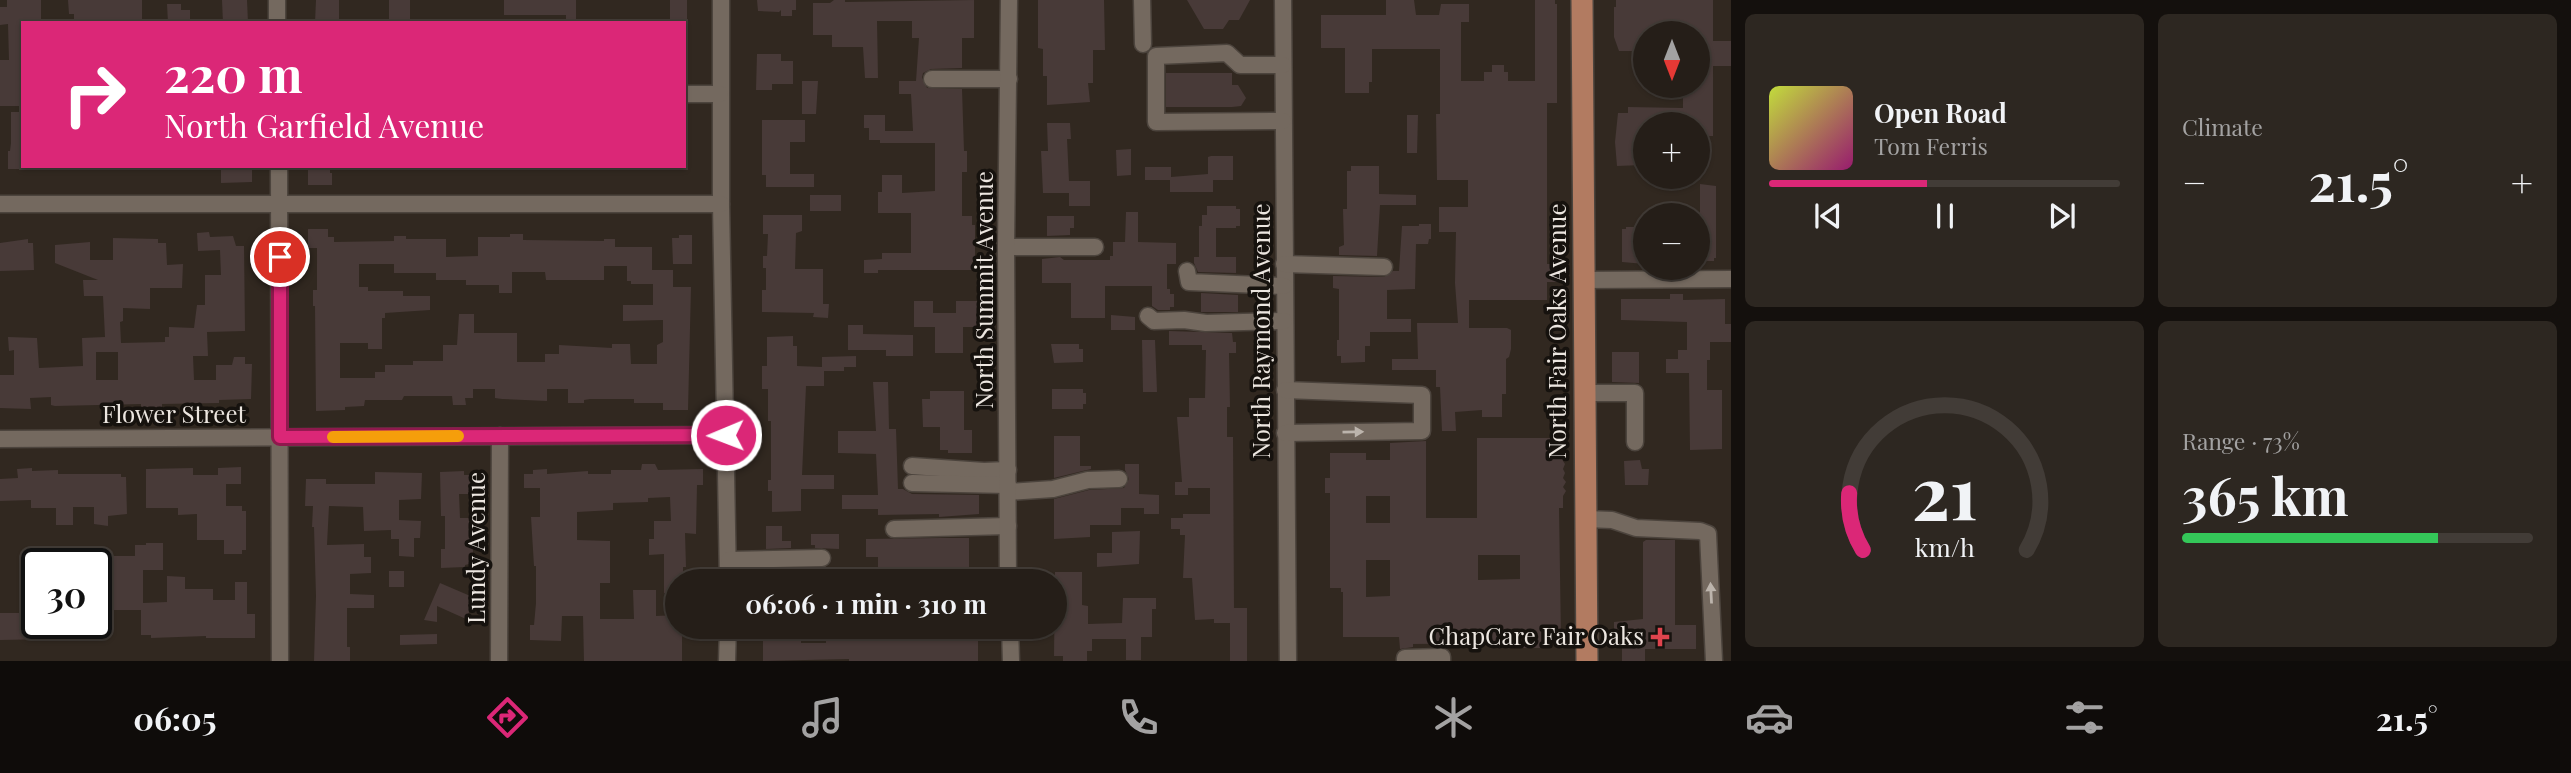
<!DOCTYPE html>
<html lang="en">
<head>
<meta charset="utf-8">
<style>
  body { margin:0; font-family:"Playfair Display",serif; background:#2d2721; color:#f1f3f6; height:100vh; display:flex; flex-direction:column; font-size:26px; white-space:nowrap }
  * { box-sizing:border-box; margin:0 }
  p { font-size:23px; color:#a3a2a2 }
  .icon { flex:none; width:38px; height:38px; fill:none; stroke:currentColor; stroke-width:2; stroke-linecap:round; stroke-linejoin:round }
  .map { position:relative; flex:1; overflow:hidden }
  .panel { display:flex; flex-direction:column; gap:14px; padding:14px; background:#14100d; width:840px }
  .panel>* { flex:none }
  .hud { position:absolute; left:21px; top:21px; width:665px; height:147px; border-radius:0px; box-shadow:0 2px 5px #0004,0 0 0 2px #423c37; background:#db2777; color:#fff; overflow:hidden }
  .needle { width:46px; rotate:180deg }
  .tools { position:absolute; left:1633px; top:21px; display:grid; gap:14px }
  .tools a { display:grid; place-items:center; width:77px; height:77px; border-radius:50%; background:#251e18; box-shadow:0 2px 5px #0004,0 0 0 2px #423c37; font-size:35px }
  .speed { position:absolute; left:21px; top:548px; display:flex; gap:14px; font-size:35px; font-weight:700; text-align:center }
  .speed>* { display:grid; place-content:center; width:91px; height:91px; border-radius:50%; background:#251e18; box-shadow:0 2px 5px #0004,0 0 0 2px #423c37; line-height:1 }
  .speed .limit { border:4px solid #111; border-radius:10px; background:#fff; color:#111 }
  .pin { position:absolute; display:grid; place-items:center; width:60px; height:60px; color:#fff; margin:-30px; border:4px solid #fff; border-radius:50%; box-shadow:0 2px 7px #0007 }
  .me { position:absolute; width:77px; margin:-38px; rotate:269deg; stroke-linejoin:round; filter:drop-shadow(0 0 5px #0008) }
  .turn { display:flex; align-items:center; gap:24px; height:147px; padding:0 28px; font-size:32px }
  .turn .icon { width:91px; height:91px; stroke-width:2.5 }
  .turn b { display:block; font-size:49px; line-height:60px }
  .big { font-size:52px; font-weight:700; line-height:1.1 }
  .panel .widget { flex:1; display:flex; flex-direction:column; justify-content:center; gap:10px; min-width:0; padding:0 24px; border-radius:10px; background:#2d2721 }
  .panel .dial { align-items:center; gap:0 }
  .dial svg { height:182px; overflow:visible; fill:none; stroke:#423c37; stroke-width:7; stroke-linecap:round; text-anchor:middle }
  .dial text { fill:#f1f3f6; stroke:none }
  .song { display:flex; align-items:center; gap:21px }
  .cover { width:84px; height:84px; border-radius:10px; background:linear-gradient(135deg,hsl(70 70% 55%),hsl(320 70% 35%)) }
  .played { height:7px; border-radius:4px; background:linear-gradient(90deg,#db2777 45%,#423c37 45%) }
  .keys { display:flex; justify-content:space-around; direction:ltr }
  .heat { display:flex; justify-content:space-between; align-items:center; font-size:38px; direction:ltr }
  .charge { height:10px; border-radius:5px; background:linear-gradient(90deg,#34c759 73%,#423c37 0) }
  .panel .tiles { flex:1; display:grid; gap:14px; grid-template-columns:repeat(2,1fr) }
  .trip { position:absolute; left:665px; top:569px; width:402px; height:70px; border-radius:35px; background:#251e18; box-shadow:0 2px 5px #0004,0 0 0 2px #423c37; font-weight:700; line-height:70px; text-align:center }
  .tab-bar { display:flex; height:112px; justify-content:space-around; align-items:center; background:#0f0c0a; color:#a3a2a2 }
  .tab-bar .icon { width:49px; height:49px }
  .tab-bar .active { color:#db2777 }
  .tab-bar b { font-size:32px; color:#f1f3f6 }
  main { display:flex; flex:1; min-height:0 }
  .map>svg:first-child { display:block }
  .building { fill:#483a38; fill-rule:evenodd }
  .lines { fill:none; stroke-linecap:round; stroke-linejoin:round }
  .minor-casing { stroke:#4c443d; stroke-width:19 }
  .major-casing { stroke:#4c443d; stroke-width:24 }
  .minor { stroke:#74695f; stroke-width:16 }
  .major { stroke:#b27b61; stroke-width:21 }
  .oneway { fill:#bcb4ac }
  .route-casing { stroke:#8e194d; stroke-width:18 }
  .route { stroke:#db2777; stroke-width:12 }
  .slow { stroke:#f59e0b; stroke-width:12 }
  .health-dot { fill:#e0444e; stroke:#16120e; stroke-width:2.5 }
  .labels { text-anchor:middle; stroke-width:7; stroke-linejoin:round; paint-order:stroke }
  .street-label { font-size:24px; fill:#ece6e0; stroke:#16120e }
  .poi-label { font-size:24px; fill:#ece6e0; stroke:#16120e; text-anchor:end }
</style>
</head>
<body>
<main>
<div class="map">
<svg width="1731" height="661" viewBox="0 0 1731 661">
  <rect width="100%" height="100%" fill="#312820"/>
  <g class="building">
    <polygon points="7,0 41,0 41,23 23,23 21,106 0,106 0,60 9,60 8,24 0,25 0,7 7,7"/>
    <polygon points="68,0 142,0 142,23 74,23 74,14 69,14"/>
    <polygon points="222,0 247,0 248,23 223,23"/>
    <polygon points="316,0 339,0 339,23 315,23"/>
    <polygon points="389,0 410,0 410,23 389,20"/>
    <polygon points="504,0 576,0 576,23 566,23 566,15 504,15"/>
    <rect x="670" y="0" width="17" height="23"/>
    <polygon points="757,0 796,0 796,10 792,10 792,16 781,16 781,10 779,12 758,11"/>
    <polygon points="834,0 845,0 845,2 974,0 974,38 962,38 962,68 931,69 923,73 922,78 927,88 962,89 964,151 967,151 967,172 962,172 962,216 972,216 972,225 975,225 975,262 972,262 972,270 878,270 878,273 864,273 864,260 882,259 882,253 911,253 911,213 878,213 878,192 882,192 882,175 902,175 902,193 935,191 935,143 880,143 880,140 869,140 869,128 864,128 864,115 885,115 885,131 913,131 911,94 899,94 899,81 916,81 919,38 912,38 912,21 877,21 878,78 865,78 863,47 832,47 832,35 813,35 813,3 830,3"/>
    <polygon points="1038,0 1104,0 1105,50 1093,50 1093,83 1088,83 1090,102 1047,105 1047,76 1043,76 1043,49 1038,48"/>
    <polygon points="1187,0 1250,0 1239,20 1229,20 1223,29 1204,29"/>
    <polygon points="1386,0 1414,0 1416,15 1439,15 1441,4 1469,4 1469,22 1461,22 1461,81 1484,81 1484,72 1492,72 1492,65 1504,65 1504,72 1508,72 1508,81 1535,81 1535,0 1555,0 1555,4 1557,4 1557,103 1547,103 1547,264 1563,264 1563,282 1547,282 1547,300 1469,300 1469,328 1507,328 1511,330 1511,349 1509,357 1506,359 1506,394 1502,394 1502,417 1482,417 1482,410 1455,412 1456,431 1442,431 1440,387 1436,387 1436,370 1392,370 1392,359 1418,359 1417,323 1458,323 1455,283 1456,232 1439,232 1439,207 1468,207 1468,180 1437,180 1436,114 1440,114 1440,49 1372,49 1372,82 1369,82 1369,93 1345,93 1345,48 1321,48 1321,15 1386,15"/>
    <polygon points="1616,0 1713,0 1713,41 1731,41 1731,66 1713,66 1713,136 1698,136 1698,124 1642,124 1642,165 1617,166 1615,142 1618,113 1628,113 1628,107 1683,108 1683,86 1698,86 1698,33 1641,33 1641,47 1638,47 1638,51 1619,51 1614,37 1614,7 1616,7"/>
    <polygon points="167,4 181,4 181,10 190,10 190,23 168,23"/>
    <polygon points="757,54 781,54 781,61 793,61 793,84 772,84 772,90 756,90"/>
    <polygon points="1166,73 1232,73 1232,85 1238,85 1246,98 1241,106 1232,107 1166,107"/>
    <polygon points="802,81 818,81 816,114 802,114"/>
    <polygon points="11,112 23,112 23,169 8,169 8,151 10,151 11,143"/>
    <polygon points="1407,115 1418,115 1417,153 1407,153"/>
    <polygon points="762,120 805,120 805,142 790,142 790,174 814,174 814,187 766,187 766,175 762,175"/>
    <polygon points="1047,123 1070,123 1071,139 1067,139 1069,181 1090,181 1090,206 1069,206 1069,193 1043,193 1041,151 1048,151"/>
    <polygon points="1131,149 1131,175 1117,176 1116,150"/>
    <polygon points="1211,156 1233,156 1233,180 1213,180 1213,192 1170,192 1170,180 1145,180 1145,167 1171,167 1171,177 1208,174 1208,157"/>
    <polygon points="308,166 330,166 330,173 332,173 332,185 308,185"/>
    <polygon points="1351,166 1379,166 1379,194 1416,195 1416,205 1380,205 1377,256 1339,255 1339,247 1344,245 1343,209 1347,209 1347,171 1351,171"/>
    <polygon points="227,167 252,169 252,182 221,183 221,169"/>
    <polygon points="1700,184 1716,186 1716,258 1714,258 1714,261 1700,261"/>
    <rect x="810" y="195" width="31" height="16"/>
    <polygon points="1207,206 1236,206 1236,209 1240,209 1240,226 1236,226 1236,228 1216,228 1216,257 1236,257 1236,273 1198,272 1194,263 1194,257 1199,257 1199,226 1202,226 1202,215 1207,215"/>
    <polygon points="1126,212 1138,212 1138,242 1176,243 1176,264 1167,264 1167,289 1170,289 1170,294 1174,294 1174,307 1170,307 1170,310 1158,310 1152,306 1152,286 1105,286 1105,318 1071,318 1071,283 1042,283 1042,259 1060,257 1064,260 1110,260 1110,256 1113,256 1113,242 1125,242"/>
    <polygon points="763,215 802,215 802,231 796,233 795,269 823,269 823,304 829,304 828,318 813,317 814,313 762,312 762,290 766,290 766,268 763,268 763,256 767,256 768,234 763,234"/>
    <polygon points="1047,216 1074,216 1074,228 1070,228 1070,235 1047,236"/>
    <polygon points="1419,224 1431,224 1431,239 1429,239 1428,244 1416,244 1415,289 1387,290 1387,319 1411,319 1411,332 1370,332 1370,346 1365,346 1365,362 1341,363 1341,356 1337,356 1337,340 1339,340 1339,289 1333,288 1333,276 1384,277 1393,271 1399,271 1402,226 1419,226"/>
    <polygon points="1626,227 1645,227 1645,264 1622,262 1622,229 1626,229"/>
    <path d="M308,229H328V237H334V242L394,241V236H406V239H446V257L478,256V237H510V234H523V240L604,241V239H615V247H652V270H673V287H691L688,410H663V403H634V399H590L584,400V403H568V389H547V401L502,399L495,398V389H473V398H465L466,405H453L452,396H404L402,400H365L364,406L345,407V410L316,411L315,306H313V290H317V248H308ZM359,264H394V273H436V280H466V285H499V293H512V272H545L546,280H604V266H627V281H631V284H653V305H623V321L663,320V342L657,345V364H631L630,344H612V348L559,345V354H545V362H517V333H474V314H459L457,345H443V361H413V365H385V372H375V378H340V343H368V349H382V318H385V313L430,310V296H403V291H368V287H359Z"/>
    <path d="M209,232L210,237L233,236L236,246H244L245,331L207,332L208,356H193L194,380H216V365H232L234,357H245V364H252L251,399L219,400V403L162,404V409H141V404L55,406L51,405V397L30,398L31,409L0,408V375H14V350L9,351L8,337L37,338L39,368L83,366L82,338L105,337L103,296H84L83,280H98L55,263V245L90,242V260H113V238L158,239V243H166L167,265L183,264L182,288H150V309L123,308V321L120,322L121,343L165,342V337H169V327L194,328L197,305H205V275H221L220,250L198,251L197,233ZM96,352H118V380H96Z"/>
    <polygon points="679,235 692,235 692,264 673,264 672,238 679,238"/>
    <polygon points="28,239 28,243 33,243 34,270 0,271 0,243"/>
    <polygon points="1201,293 1238,295 1238,312 1201,312"/>
    <polygon points="1670,294 1683,294 1683,300 1725,299 1725,324 1731,324 1731,342 1710,342 1710,360 1707,360 1707,390 1722,390 1722,449 1690,450 1689,373 1666,373 1666,359 1678,359 1678,350 1687,350 1687,322 1621,320 1621,299 1670,299"/>
    <polygon points="914,301 933,301 933,313 956,313 956,301 977,301 978,327 963,327 963,353 935,353 935,327 914,327"/>
    <polygon points="1111,315 1135,317 1135,330 1111,330"/>
    <polygon points="848,325 863,325 863,334 913,335 913,356 886,356 886,350 848,350"/>
    <polygon points="1169,331 1232,333 1233,342 1236,342 1236,353 1229,353 1230,407 1227,407 1227,437 1233,437 1234,608 1247,608 1247,661 1230,661 1230,623 1214,623 1214,619 1195,620 1192,578 1183,578 1185,535 1180,535 1180,529 1171,529 1171,518 1183,518 1183,514 1210,514 1210,488 1188,488 1188,495 1175,495 1175,482 1182,482 1177,417 1189,417 1189,398 1205,398 1206,350 1202,350 1202,345 1169,345"/>
    <polygon points="793,336 793,346 797,346 797,366 822,367 822,357 856,356 856,367 844,367 844,371 824,371 824,386 806,386 802,475 834,475 834,489 801,489 801,511 772,512 772,491 768,491 768,480 771,480 771,421 768,421 768,389 762,389 762,366 767,366 767,337"/>
    <polygon points="1142,340 1155,340 1157,392 1143,392"/>
    <polygon points="1051,344 1079,344 1079,349 1083,349 1083,362 1054,363"/>
    <polygon points="1612,352 1639,352 1639,383 1612,382"/>
    <polygon points="873,382 888,382 889,429 896,429 898,489 903,489 912,494 979,495 979,514 939,517 939,514 878,515 878,509 842,509 842,495 878,495 876,454 838,453 838,431 876,431"/>
    <polygon points="1052,389 1083,389 1083,393 1086,393 1086,404 1083,404 1083,409 1052,409"/>
    <polygon points="930,391 964,391 964,430 972,430 972,453 948,453 948,450 940,450 940,427 923,427 922,399 930,399"/>
    <polygon points="1054,436 1080,436 1080,466 1091,466 1091,469 1054,478"/>
    <path d="M1477,438H1563V450L1565,455L1563,461L1565,464L1563,469L1565,473L1563,478L1566,482L1563,487L1566,491L1563,496V508H1559L1561,639H1558V642H1550V648H1496V643L1413,644V647L1400,649L1399,637H1343V592H1341V588H1330V493H1325V478H1330V453H1366V460H1390V443L1426,441V518H1477ZM1366,496H1390V523H1366ZM1478,555H1520V579L1478,580ZM1366,560H1390V596L1366,597Z"/>
    <polygon points="1640,460 1642,469 1649,469 1648,485 1625,485 1624,461"/>
    <polygon points="642,464 655,464 658,470 703,469 703,485 697,485 696,534 685,533 686,567 683,567 683,581 677,581 677,593 664,593 664,554 649,555 649,539 654,539 654,521 671,521 670,497 648,498 648,502 613,503 613,510 577,512 577,540 610,541 610,583 600,583 600,619 634,619 633,590 656,590 656,616 677,615 677,626 682,626 682,661 584,661 583,616 562,616 561,641 530,640 530,625 534,625 536,603 536,566 534,566 531,517 540,517 540,488 524,488 524,474 533,474 533,470 547,469 547,474 588,471 588,474 611,474 611,470 641,470"/>
    <polygon points="1125,464 1139,464 1139,494 1159,495 1159,514 1144,514 1144,508 1121,508 1121,525 1090,525 1090,537 1054,539 1054,499 1089,490 1124,488 1129,479 1125,470"/>
    <polygon points="241,467 241,484 226,484 226,506 242,506 242,511 246,511 246,550 242,550 242,554 224,554 224,540 197,540 197,514 178,515 178,508 146,508 146,469 193,468 193,475 218,475 218,468"/>
    <polygon points="32,468 32,471 58,470 58,474 121,474 121,477 126,477 127,514 108,516 108,526 94,524 94,507 73,507 73,525 56,525 56,508 31,508 31,500 0,501 0,479 18,478 17,469"/>
    <polygon points="464,471 464,475 472,475 472,494 459,494 460,518 470,518 470,525 473,525 473,563 465,565 465,567 441,568 441,549 445,549 445,516 441,516 440,472"/>
    <polygon points="375,472 422,473 421,499 399,500 399,520 421,521 420,538 414,538 414,557 399,556 399,539 391,539 391,530 364,531 363,507 329,506 327,545 364,544 364,557 371,557 371,573 350,574 350,594 374,595 374,608 347,608 347,647 350,647 350,661 314,661 316,596 314,527 312,527 313,506 305,506 306,479 326,479 326,484 375,484"/>
    <polygon points="766,526 782,526 782,541 791,541 791,548 766,549"/>
    <polygon points="1140,531 1139,564 1097,567 1097,553 1112,553 1112,532"/>
    <polygon points="811,534 839,534 839,549 815,548 815,545 811,545"/>
    <polygon points="939,538 969,538 969,580 940,581 940,577 898,577 898,581 878,581 878,557 866,557 866,539"/>
    <polygon points="1646,540 1675,540 1675,625 1696,625 1696,649 1645,649 1645,661 1622,661 1622,640 1614,640 1614,622 1643,619 1643,542"/>
    <polygon points="146,543 163,543 163,570 143,570 143,603 167,602 167,576 185,577 185,589 213,589 213,600 235,600 235,582 247,582 247,614 255,614 255,638 206,638 206,636 151,638 151,635 141,635 141,610 109,610 109,572 104,572 105,556 135,556 135,545 146,545"/>
    <rect x="760" y="570" width="37" height="11"/>
    <rect x="389" y="571" width="15" height="16"/>
    <polygon points="1055,572 1082,572 1082,605 1088,606 1088,624 1122,623 1123,598 1156,598 1156,609 1152,609 1152,637 1141,637 1141,660 1126,660 1126,639 1092,639 1092,651 1087,651 1087,661 1063,661 1063,656 1054,656"/>
    <polygon points="440,583 475,598 466,619 437,606 437,622 424,620"/>
    <polygon points="0,613 32,613 32,623 100,623 100,638 0,640"/>
    <polygon points="763,626 801,626 801,643 826,643 826,626 866,629 978,626 978,661 849,661 849,659 763,661"/>
    <polygon points="437,634 437,644 400,645 400,635"/>
  </g>
  <g class="lines">
    <g class="minor-casing">
      <g id="minor">
        <polyline points="277,0 277,23"/>
        <polyline points="721,0 721,204 728,581"/>
        <polyline points="1142,0 1143,44"/>
        <polyline points="1283,0 1288,661"/>
        <polyline points="1283,65 1240,65 1227,53 1156,56 1156,122 1283,121"/>
        <polyline points="932,79 1009,79"/>
        <polyline points="684,94 720,94"/>
        <polyline points="279,166 280,661"/>
        <polyline points="0,204 721,204"/>
        <polyline points="1006,247 1095,247"/>
        <polyline points="1284,264 1384,267"/>
        <polyline points="1187,271 1189,282 1284,286"/>
        <polyline points="1584,280 1731,279"/>
        <polyline points="1148,316 1154,321 1184,320 1206,323 1284,321"/>
        <polyline points="1285,390 1422,395 1422,431 1285,433"/>
        <polyline points="1585,393 1635,393 1635,442"/>
        <polyline points="0,439 726,435"/>
        <polyline points="912,466 984,471 1008,470"/>
        <polyline points="912,483 1008,485"/>
        <polyline points="1008,492 1053,489 1088,480 1119,479"/>
        <polyline points="1586,519 1612,520 1636,528 1700,531 1708,534 1714,661"/>
        <polyline points="894,529 1008,526"/>
        <polyline points="729,560 822,558"/>
        <polyline points="1008,581 1006,247 1009,0"/>
        <polyline points="1010,626 1011,661"/>
        <polyline points="499,661 500,436"/>
        <polyline points="727,661 728,626"/>
        <polyline points="1405,661 1405,658 1442,657 1442,661"/>
      </g>
    </g>
    <g class="major-casing">
      <polyline id="major" points="1582,0 1587,661"/>
    </g>
    <use href="#minor" class="minor"/>
    <use href="#major" class="major"/>
  </g>
  <defs><path id="oneway-solid" d="M-6-.8H1V-3.2L6.5 0L1 3.2V.8H-6Z" transform="scale(1.75)"/></defs>
  <g class="oneway">
    <use href="#oneway-solid" transform="translate(1353 432) rotate(-1)"/>
    <use href="#oneway-solid" transform="translate(1711 593) rotate(-93)"/>
  </g>
  <g class="lines">
    <g class="route-casing">
      <polyline id="route" points="280,257 280,437 726,435"/>
    </g>
    <use href="#route" class="route"/>
    <polyline class="slow" points="333,437 458,436"/>
  </g>
  <path class="health-dot" d="M1656.5 626.5h7v7h7v7h-7v7h-7v-7h-7v-7h7z"/>
  <g class="labels">
    <g class="street-label">
      <text transform="translate(985 290) rotate(-90)" y="8">North Summit Avenue</text>
      <text transform="translate(1262 331) rotate(-90)" y="8">North Raymond Avenue</text>
      <text transform="translate(1558 331) rotate(-90)" y="8">North Fair Oaks Avenue</text>
      <text x="174" y="423">Flower Street</text>
      <text transform="translate(477 548) rotate(-90)" y="8">Lundy Avenue</text>
    </g>
    <g class="poi-label">
      <text x="1644" y="645">ChapCare Fair Oaks</text>
    </g>
  </g>
</svg>
<div class="tools">
<a><svg class="needle" viewBox="-14 -14 28 28"><path d="M0-13l5 13h-10z" fill="#e53935"/><path d="M0 13l5-13h-10z" fill="#a3a2a2"/></svg></a>
<a>+</a>
<a>−</a>
</div>
<div class="speed"><div class="limit">30</div></div>
<div class="pin" style="left:280px;top:257px;background:#d93025"><svg class="icon" aria-label="arrive" viewBox="0 0 24 24"><path d="M6 21V4h12l-3 4 3 4H6"/></svg></div>
<svg class="me" style="left:726px;top:435px" viewBox="-20 -20 40 40"><circle r="17" fill="#db2777" stroke="#fff" stroke-width="3"/><path d="M0-11L8 9 0 5-8 9z" fill="#fff"/></svg>
<div class="trip">06:06 · 1 min · 310 m</div>
<div class="hud">
<div class="turn"><svg class="icon" aria-label="right" viewBox="0 0 24 24"><path d="M7 20v-9h11M14 6l5 5-5 5"/></svg><div><b>220 m</b>North Garfield Avenue</div></div>
</div>
</div>
<section class="panel">
<div class="tiles">
<div class="widget">
<div class="song"><i class="cover"></i><div><b>Open Road</b><p>Tom Ferris</p></div></div>
<div class="played"></div>
<div class="keys"><svg class="icon" aria-label="previous" viewBox="0 0 24 24"><path d="M18 5L8 12l10 7zM5 5v14"/></svg><svg class="icon" aria-label="pause" viewBox="0 0 24 24"><path d="M8 5v14M16 5v14"/></svg><svg class="icon" aria-label="next" viewBox="0 0 24 24"><path d="M6 5l10 7-10 7zM19 5v14"/></svg></div>
</div>
<div class="widget"><p>Climate</p>
<div class="heat"><a>−</a><b class="big">21.5°</b><a>+</a></div>
</div>
<div class="widget dial"><svg viewBox="0 0 100 80">
<path d="M14 69A42 42 0 1 1 86 69"/>
<path d="M14 69A42 42 0 0 1 8 44" stroke="#db2777"/>
<text x="50" y="56" font-size="32" font-weight="700">21</text>
<text x="50" y="72" font-size="11">km/h</text>
</svg></div>
<div class="widget"><p>Range · 73%</p><b class="big">365 km</b><div class="charge"></div></div>
</div>
</section>
</main>
<nav class="tab-bar">
<b>06:05</b>
<svg class="icon active" aria-label="directions" viewBox="0 0 24 24"><path d="M12 3l9 9-9 9-9-9zM9 14v-3h6M13 9l2 2-2 2"/></svg>
<svg class="icon" aria-label="music" viewBox="0 0 24 24"><path d="M9 18V5l10-2v13"/><circle cx="6" cy="18" r="3"/><circle cx="16" cy="16" r="3"/></svg>
<svg class="icon" aria-label="phone" viewBox="0 0 24 24"><path d="M5 4h4l2 5-3 2q2 4 5 5l2-3 5 2v4C11 20 4 13 5 4z"/></svg>
<svg class="icon" aria-label="climate" viewBox="0 0 24 24"><path d="M12 3v18M4 7l16 10M4 17L20 7"/></svg>
<svg class="icon" aria-label="car" viewBox="0 0 24 24"><path d="M5 17H2v-5l4-1 3-4h7l3 4 3 1v5h-3M9 17h6M6 11h13"/><circle cx="7" cy="17" r="2"/><circle cx="17" cy="17" r="2"/></svg>
<svg class="icon" aria-label="filters" viewBox="0 0 24 24"><path d="M4 7h16M4 17h16"/><circle cx="9" cy="7" r="2"/><circle cx="15" cy="17" r="2"/></svg>
<b>21.5°</b>
</nav>
</body>
</html>
